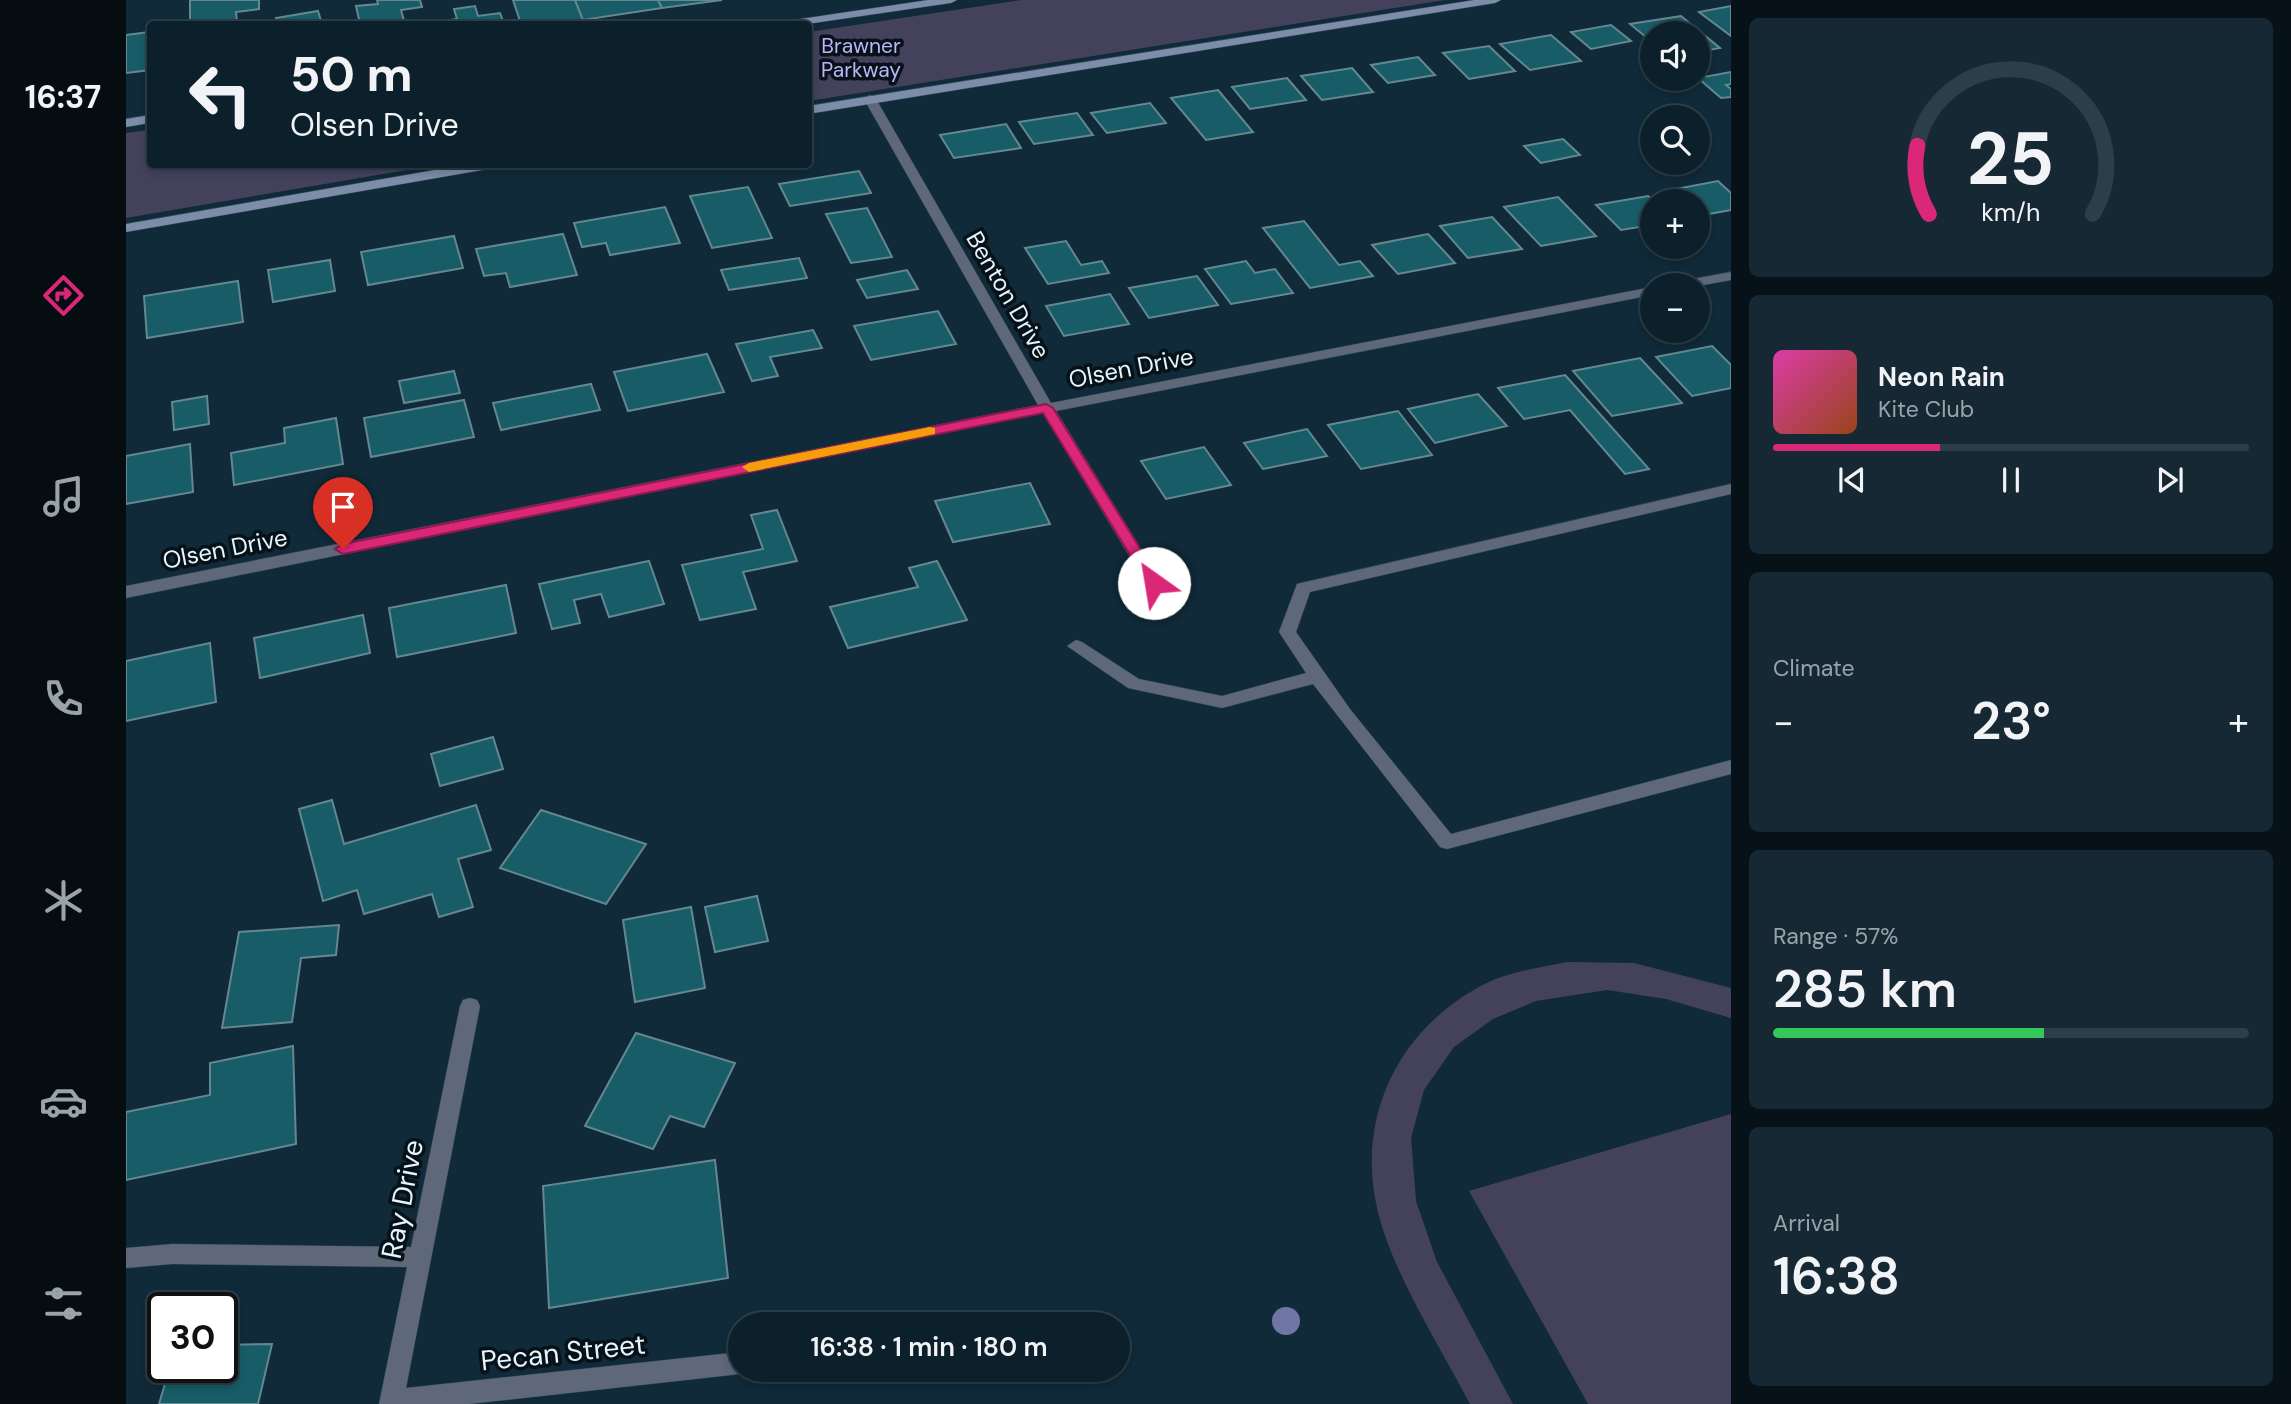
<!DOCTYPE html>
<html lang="en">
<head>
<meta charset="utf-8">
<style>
  body { margin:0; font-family:"DM Sans",sans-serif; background:#152833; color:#f1f3f6; height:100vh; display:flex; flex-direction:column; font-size:26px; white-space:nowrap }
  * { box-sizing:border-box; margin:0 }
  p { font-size:23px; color:#9aa3a9 }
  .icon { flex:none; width:38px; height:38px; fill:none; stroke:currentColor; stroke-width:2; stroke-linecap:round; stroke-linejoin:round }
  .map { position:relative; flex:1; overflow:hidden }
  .details { display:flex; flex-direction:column; gap:18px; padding:18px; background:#071218; width:560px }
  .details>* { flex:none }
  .top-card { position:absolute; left:21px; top:21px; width:665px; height:147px; border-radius:7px; box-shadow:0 4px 10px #0003,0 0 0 2px #2c3e47; background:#0c202b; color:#f1f3f6; overflow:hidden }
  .fabs { position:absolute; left:1514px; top:21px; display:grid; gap:14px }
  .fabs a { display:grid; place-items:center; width:70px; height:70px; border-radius:50%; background:#0c202b; box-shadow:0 4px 10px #0003,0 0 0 2px #2c3e47; font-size:35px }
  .speed { position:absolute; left:21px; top:1292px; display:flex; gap:14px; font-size:35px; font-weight:700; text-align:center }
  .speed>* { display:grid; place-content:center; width:91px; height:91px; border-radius:50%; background:#0c202b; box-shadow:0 4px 10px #0003,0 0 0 2px #2c3e47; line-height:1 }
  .speed .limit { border:4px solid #111; border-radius:10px; background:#fff; color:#111 }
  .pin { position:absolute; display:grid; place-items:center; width:60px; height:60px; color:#fff; margin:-72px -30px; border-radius:50% 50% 50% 0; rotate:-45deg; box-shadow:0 0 7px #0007 }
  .pin .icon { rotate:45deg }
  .me { position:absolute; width:77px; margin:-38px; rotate:328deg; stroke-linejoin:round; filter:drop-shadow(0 0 5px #0008) }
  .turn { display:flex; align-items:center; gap:24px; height:147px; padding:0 28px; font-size:32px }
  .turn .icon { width:91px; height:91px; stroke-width:2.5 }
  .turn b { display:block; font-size:49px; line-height:60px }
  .big { font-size:52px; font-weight:600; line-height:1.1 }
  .details .tile { flex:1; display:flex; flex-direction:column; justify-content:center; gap:10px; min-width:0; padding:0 24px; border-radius:10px; background:#152833 }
  .details .dial { align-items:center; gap:0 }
  .dial svg { height:182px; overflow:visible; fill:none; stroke:#2c3e47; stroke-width:7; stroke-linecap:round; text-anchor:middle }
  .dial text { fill:#f1f3f6; stroke:none }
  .song { display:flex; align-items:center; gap:21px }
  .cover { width:84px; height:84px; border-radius:10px; background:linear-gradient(135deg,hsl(320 70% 55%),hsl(20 70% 35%)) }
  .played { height:7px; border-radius:4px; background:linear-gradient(90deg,#db2777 35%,#2c3e47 35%) }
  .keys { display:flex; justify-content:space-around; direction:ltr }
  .heat { display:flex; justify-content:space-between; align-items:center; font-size:38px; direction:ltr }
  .charge { height:10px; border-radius:5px; background:linear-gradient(90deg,#34c759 57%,#2c3e47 0) }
  .trip { position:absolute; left:602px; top:1312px; width:402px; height:70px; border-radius:35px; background:#0c202b; box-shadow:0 4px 10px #0003,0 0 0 2px #2c3e47; font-weight:600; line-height:70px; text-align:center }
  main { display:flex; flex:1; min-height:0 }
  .menu { display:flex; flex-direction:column; width:126px; justify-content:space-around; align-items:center; background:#050d11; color:#9aa3a9 }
  .menu .icon { width:49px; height:49px }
  .menu .on { color:#db2777 }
  .menu b { font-size:32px; color:#f1f3f6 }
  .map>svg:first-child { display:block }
  .green { fill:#44415c }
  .building { fill:#175c67; stroke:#64888f; stroke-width:2 }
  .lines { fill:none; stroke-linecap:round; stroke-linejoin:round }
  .lane-casing { stroke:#2e4655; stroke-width:1 }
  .street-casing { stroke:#2e4655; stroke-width:1 }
  .secondary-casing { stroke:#2e4655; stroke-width:1 }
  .lane { fill:#5e6879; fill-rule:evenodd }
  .street { fill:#5e6879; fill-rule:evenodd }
  .secondary { fill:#7d8ca8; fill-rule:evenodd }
  .tree { fill:#6f76a4 }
  .route { fill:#db2777; stroke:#8e194d; stroke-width:2 }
  .slow { fill:#f59e0b }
  .labels { text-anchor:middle; stroke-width:7; stroke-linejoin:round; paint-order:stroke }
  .far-park-label { font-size:21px; fill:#bdb5fb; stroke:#071118 }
  .street-label { font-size:24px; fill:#e6f5ff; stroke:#071118 }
  .near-street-label { font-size:28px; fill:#e6f5ff; stroke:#071118 }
</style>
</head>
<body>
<main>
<nav class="menu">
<b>16:37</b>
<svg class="icon on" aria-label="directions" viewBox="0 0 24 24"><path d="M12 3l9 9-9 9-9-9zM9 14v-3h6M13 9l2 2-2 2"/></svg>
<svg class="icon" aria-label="music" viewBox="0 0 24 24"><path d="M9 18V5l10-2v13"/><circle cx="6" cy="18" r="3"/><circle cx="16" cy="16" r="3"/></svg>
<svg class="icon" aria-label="phone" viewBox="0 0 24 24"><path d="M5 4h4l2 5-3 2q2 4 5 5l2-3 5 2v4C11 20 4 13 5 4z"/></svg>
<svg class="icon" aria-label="climate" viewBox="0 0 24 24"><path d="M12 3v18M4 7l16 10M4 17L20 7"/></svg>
<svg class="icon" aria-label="car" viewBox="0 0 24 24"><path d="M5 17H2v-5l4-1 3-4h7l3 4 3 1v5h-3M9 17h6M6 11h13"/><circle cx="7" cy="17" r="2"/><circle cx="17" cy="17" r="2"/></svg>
<svg class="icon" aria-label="filters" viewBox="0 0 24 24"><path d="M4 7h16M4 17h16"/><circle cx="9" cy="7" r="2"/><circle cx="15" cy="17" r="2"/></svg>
</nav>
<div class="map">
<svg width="1605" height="1404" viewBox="0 0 1605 1404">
  <rect width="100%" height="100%" fill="#102a39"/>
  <g class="green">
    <polygon points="895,0 1319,0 683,101 683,32"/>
    <polygon points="24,130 24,164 310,165 0,218 0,133"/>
    <path d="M1442,962L1508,963L1605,988V1018L1540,999L1481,990L1410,1001L1367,1019L1328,1047L1298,1090L1285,1138L1290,1201L1311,1262L1387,1404H1344C1314,1346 1262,1266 1250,1203C1232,1114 1273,1032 1351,988C1378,972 1412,968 1442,962Z"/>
    <polygon points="1605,1114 1605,1404 1462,1404 1343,1191"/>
  </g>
  <g class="building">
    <polygon points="64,0 133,0 133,9 110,12 111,21 64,24"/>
    <polygon points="251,0 294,0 296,7 275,10 279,24 234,24 230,6 252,4"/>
    <polygon points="387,0 449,0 457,20 422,24 395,24"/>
    <polygon points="449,0 532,0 536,8 457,20"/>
    <polygon points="532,0 596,0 536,8"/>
    <polygon points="349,6 352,16 374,13 378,24 310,24 309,22 331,19 328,9"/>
    <polygon points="1605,6 1605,36 1573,12"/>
    <polygon points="192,11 196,24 152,24 150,18"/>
    <polygon points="1555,16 1594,48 1572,52 1572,33 1526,33 1526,42 1504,24"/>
    <polygon points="1485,25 1505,41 1465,49 1445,32"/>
    <polygon points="24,32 24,70 0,73 0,35"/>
    <polygon points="1425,35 1455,61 1404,70 1374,44"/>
    <polygon points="1363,46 1389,71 1343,79 1317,53"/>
    <polygon points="1292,57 1309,75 1262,83 1245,65"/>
    <polygon points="1226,68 1247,92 1196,100 1175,76"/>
    <polygon points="1605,72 1605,84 1600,85 1605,89 1605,97 1595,98 1572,78"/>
    <polygon points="1161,78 1180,100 1124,109 1106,87"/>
    <polygon points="1092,90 1127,132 1080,140 1045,98"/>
    <polygon points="1024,103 1040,123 981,133 965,113"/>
    <polygon points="951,113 967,135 908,144 893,122"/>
    <polygon points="880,124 895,148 828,158 814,135"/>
    <polygon points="1437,139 1454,155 1415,163 1398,146"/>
    <polygon points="733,171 745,193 664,206 653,184"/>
    <polygon points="1592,181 1605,193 1605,210 1572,216 1572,201 1550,201 1539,191"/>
    <polygon points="622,187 646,238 586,248 564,196"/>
    <polygon points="1522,196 1528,201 1526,225 1495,230 1470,205"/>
    <polygon points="1432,197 1470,236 1415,246 1378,207"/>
    <polygon points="539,207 554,243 484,255 480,243 456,247 448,223"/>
    <polygon points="741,208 766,257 725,263 700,214"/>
    <polygon points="1366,217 1396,249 1342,258 1314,226"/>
    <polygon points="1178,221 1213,265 1234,261 1247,276 1184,288 1137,228"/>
    <polygon points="437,234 451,275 384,287 380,273 358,276 350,249"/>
    <polygon points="1302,234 1329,263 1272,274 1246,245"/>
    <polygon points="328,236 337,268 242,285 235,252"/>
    <polygon points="940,241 955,265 976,261 983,273 922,284 899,248"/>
    <polygon points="673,258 681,278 603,290 595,270"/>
    <polygon points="204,260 209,291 147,302 142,270"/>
    <polygon points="1120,261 1129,273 1149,269 1167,293 1105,304 1079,269"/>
    <polygon points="781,270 792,289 741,298 731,280"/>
    <polygon points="1071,276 1092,305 1023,318 1003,288"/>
    <polygon points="112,281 117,322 21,338 18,296"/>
    <polygon points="984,294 1003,324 938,336 920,306"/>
    <polygon points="812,311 830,344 745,360 728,326"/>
    <polygon points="687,330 696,348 644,357 652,376 626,381 610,344"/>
    <polygon points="1586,346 1605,365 1605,388 1566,396 1530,357"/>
    <polygon points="581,354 598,392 502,411 488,372"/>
    <polygon points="1514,358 1556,403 1486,416 1447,371"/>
    <polygon points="328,371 334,393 278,403 273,381"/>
    <polygon points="1439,375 1523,469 1499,474 1444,410 1398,419 1372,388"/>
    <polygon points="465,384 474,410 375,430 367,403"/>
    <polygon points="1352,394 1381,426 1309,443 1282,409"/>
    <polygon points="81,396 83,424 48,430 46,402"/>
    <polygon points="338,400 348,437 245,457 238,418"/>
    <polygon points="1272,411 1306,455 1235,469 1202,425"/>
    <polygon points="210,418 217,464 108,485 105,453 159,443 158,428"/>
    <polygon points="1181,429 1201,456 1137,469 1118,443"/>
    <polygon points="64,444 67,492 0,504 0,456"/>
    <polygon points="1078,447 1105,485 1040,499 1015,461"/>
    <polygon points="904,483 924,524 827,542 809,501"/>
    <polygon points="651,510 671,561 617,572 630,609 574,620 556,565 637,549 625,515"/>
    <polygon points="523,561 538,604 483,617 475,594 448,600 454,623 426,629 413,584"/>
    <polygon points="811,561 841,620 722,648 704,607 792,587 783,568"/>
    <polygon points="380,585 390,633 271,657 263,608"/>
    <polygon points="237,615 244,653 134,678 128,638"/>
    <polygon points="84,643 90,702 0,721 0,661"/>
    <polygon points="367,737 377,769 314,786 305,754"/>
    <polygon points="206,800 218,844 350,805 365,850 332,859 347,907 313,917 306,894 238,914 231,890 197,901 173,809"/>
    <polygon points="415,810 520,844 480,904 374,868"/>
    <polygon points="631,896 642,941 589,952 579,907"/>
    <polygon points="565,907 579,988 509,1002 497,920"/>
    <polygon points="213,925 210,955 175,958 166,1022 96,1028 113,932"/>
    <polygon points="510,1033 609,1063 578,1127 544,1116 527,1149 459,1126"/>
    <polygon points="167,1046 170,1144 0,1180 0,1112 84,1095 84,1063"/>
    <polygon points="589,1160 602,1278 423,1308 417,1186"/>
    <polygon points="146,1344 132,1404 33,1404 44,1367 96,1367 96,1345"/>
  </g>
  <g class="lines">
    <g class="lane-casing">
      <polygon id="lane" points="1605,484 1605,494 1184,592 1170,632 1224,709 1325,834 1605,760 1605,774 1321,849 1314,847 1187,684 1096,708 1002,688 941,646 950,640 956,642 1013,679 1096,696 1180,673 1153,632 1171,584"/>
    </g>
    <g class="street-casing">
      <g id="street">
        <polygon points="744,95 750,99 925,403 1526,287 1526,295 930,411 1036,583 1028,589 1022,587 917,413 0,598 0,586 912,405 738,99"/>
        <polygon points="1605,272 1605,280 1572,286 1549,285 1556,281"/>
        <polygon points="344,998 351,1000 354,1006 280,1388 614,1352 614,1370 622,1371 614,1374 343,1404 253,1404 281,1267 46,1264 0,1268 0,1248 46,1244 285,1247 334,1006 337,1000"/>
      </g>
    </g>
    <g class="secondary-casing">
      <g id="secondary">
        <polygon points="802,0 831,0 825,3 681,24 655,24 661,21"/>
        <polygon points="1348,0 1375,0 1369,3 682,114 682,106"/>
        <polygon points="24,115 24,123 0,127 0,119"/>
        <polygon points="343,164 374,164 368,168 0,232 0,224"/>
      </g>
    </g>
    <use href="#lane" class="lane"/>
    <use href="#street" class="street"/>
    <use href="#secondary" class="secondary"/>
  </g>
  <circle class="tree" cx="1160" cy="1321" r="14"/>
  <polygon class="route" points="920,404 927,408 1033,579 1036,583 1033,586 1023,586 917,413 217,554 209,549 217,544"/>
  <polygon class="slow" points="804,427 809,428 809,434 623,472 616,467 623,463"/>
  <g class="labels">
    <g class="far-park-label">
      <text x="735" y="53">Brawner<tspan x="735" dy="24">Parkway</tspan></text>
    </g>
    <g class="street-label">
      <text transform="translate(882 295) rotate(60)" y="8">Benton Drive</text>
      <text transform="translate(1005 368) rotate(-11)" y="8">Olsen Drive</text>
      <text transform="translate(99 549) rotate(-11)" y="8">Olsen Drive</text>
    </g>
    <g class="near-street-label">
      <text transform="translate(276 1199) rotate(-79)" y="10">Ray Drive</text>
      <text transform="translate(437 1352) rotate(-6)" y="10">Pecan Street</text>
    </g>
  </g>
</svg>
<div class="fabs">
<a><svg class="icon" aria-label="sound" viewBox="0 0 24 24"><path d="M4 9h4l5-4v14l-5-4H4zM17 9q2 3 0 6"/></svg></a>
<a><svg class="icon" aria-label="search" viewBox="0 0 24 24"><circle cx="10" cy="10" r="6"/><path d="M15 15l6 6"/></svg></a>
<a>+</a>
<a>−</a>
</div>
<div class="speed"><div class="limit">30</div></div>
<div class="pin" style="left:217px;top:549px;background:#d93025"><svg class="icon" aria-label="arrive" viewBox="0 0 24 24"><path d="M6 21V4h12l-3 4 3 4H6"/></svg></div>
<svg class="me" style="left:1028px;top:583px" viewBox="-20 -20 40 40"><circle r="19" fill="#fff"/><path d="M0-13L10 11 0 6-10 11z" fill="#db2777"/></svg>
<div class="trip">16:38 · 1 min · 180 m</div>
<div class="top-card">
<div class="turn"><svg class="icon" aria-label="left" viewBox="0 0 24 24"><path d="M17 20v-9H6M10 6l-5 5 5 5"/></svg><div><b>50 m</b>Olsen Drive</div></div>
</div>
</div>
<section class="details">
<div class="tile dial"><svg viewBox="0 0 100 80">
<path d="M14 69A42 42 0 1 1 86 69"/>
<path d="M14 69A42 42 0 0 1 9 39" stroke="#db2777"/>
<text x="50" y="56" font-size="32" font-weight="700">25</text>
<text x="50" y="72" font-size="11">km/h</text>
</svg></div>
<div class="tile">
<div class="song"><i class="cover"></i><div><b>Neon Rain</b><p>Kite Club</p></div></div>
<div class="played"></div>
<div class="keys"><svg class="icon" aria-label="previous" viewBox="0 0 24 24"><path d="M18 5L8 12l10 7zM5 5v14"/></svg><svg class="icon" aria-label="pause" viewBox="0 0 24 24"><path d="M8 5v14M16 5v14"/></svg><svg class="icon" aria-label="next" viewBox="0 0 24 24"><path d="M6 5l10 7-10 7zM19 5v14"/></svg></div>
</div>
<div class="tile"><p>Climate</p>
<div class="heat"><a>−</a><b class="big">23°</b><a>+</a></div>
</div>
<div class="tile"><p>Range · 57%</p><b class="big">285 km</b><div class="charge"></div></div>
<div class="tile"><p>Arrival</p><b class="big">16:38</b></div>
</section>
</main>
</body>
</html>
